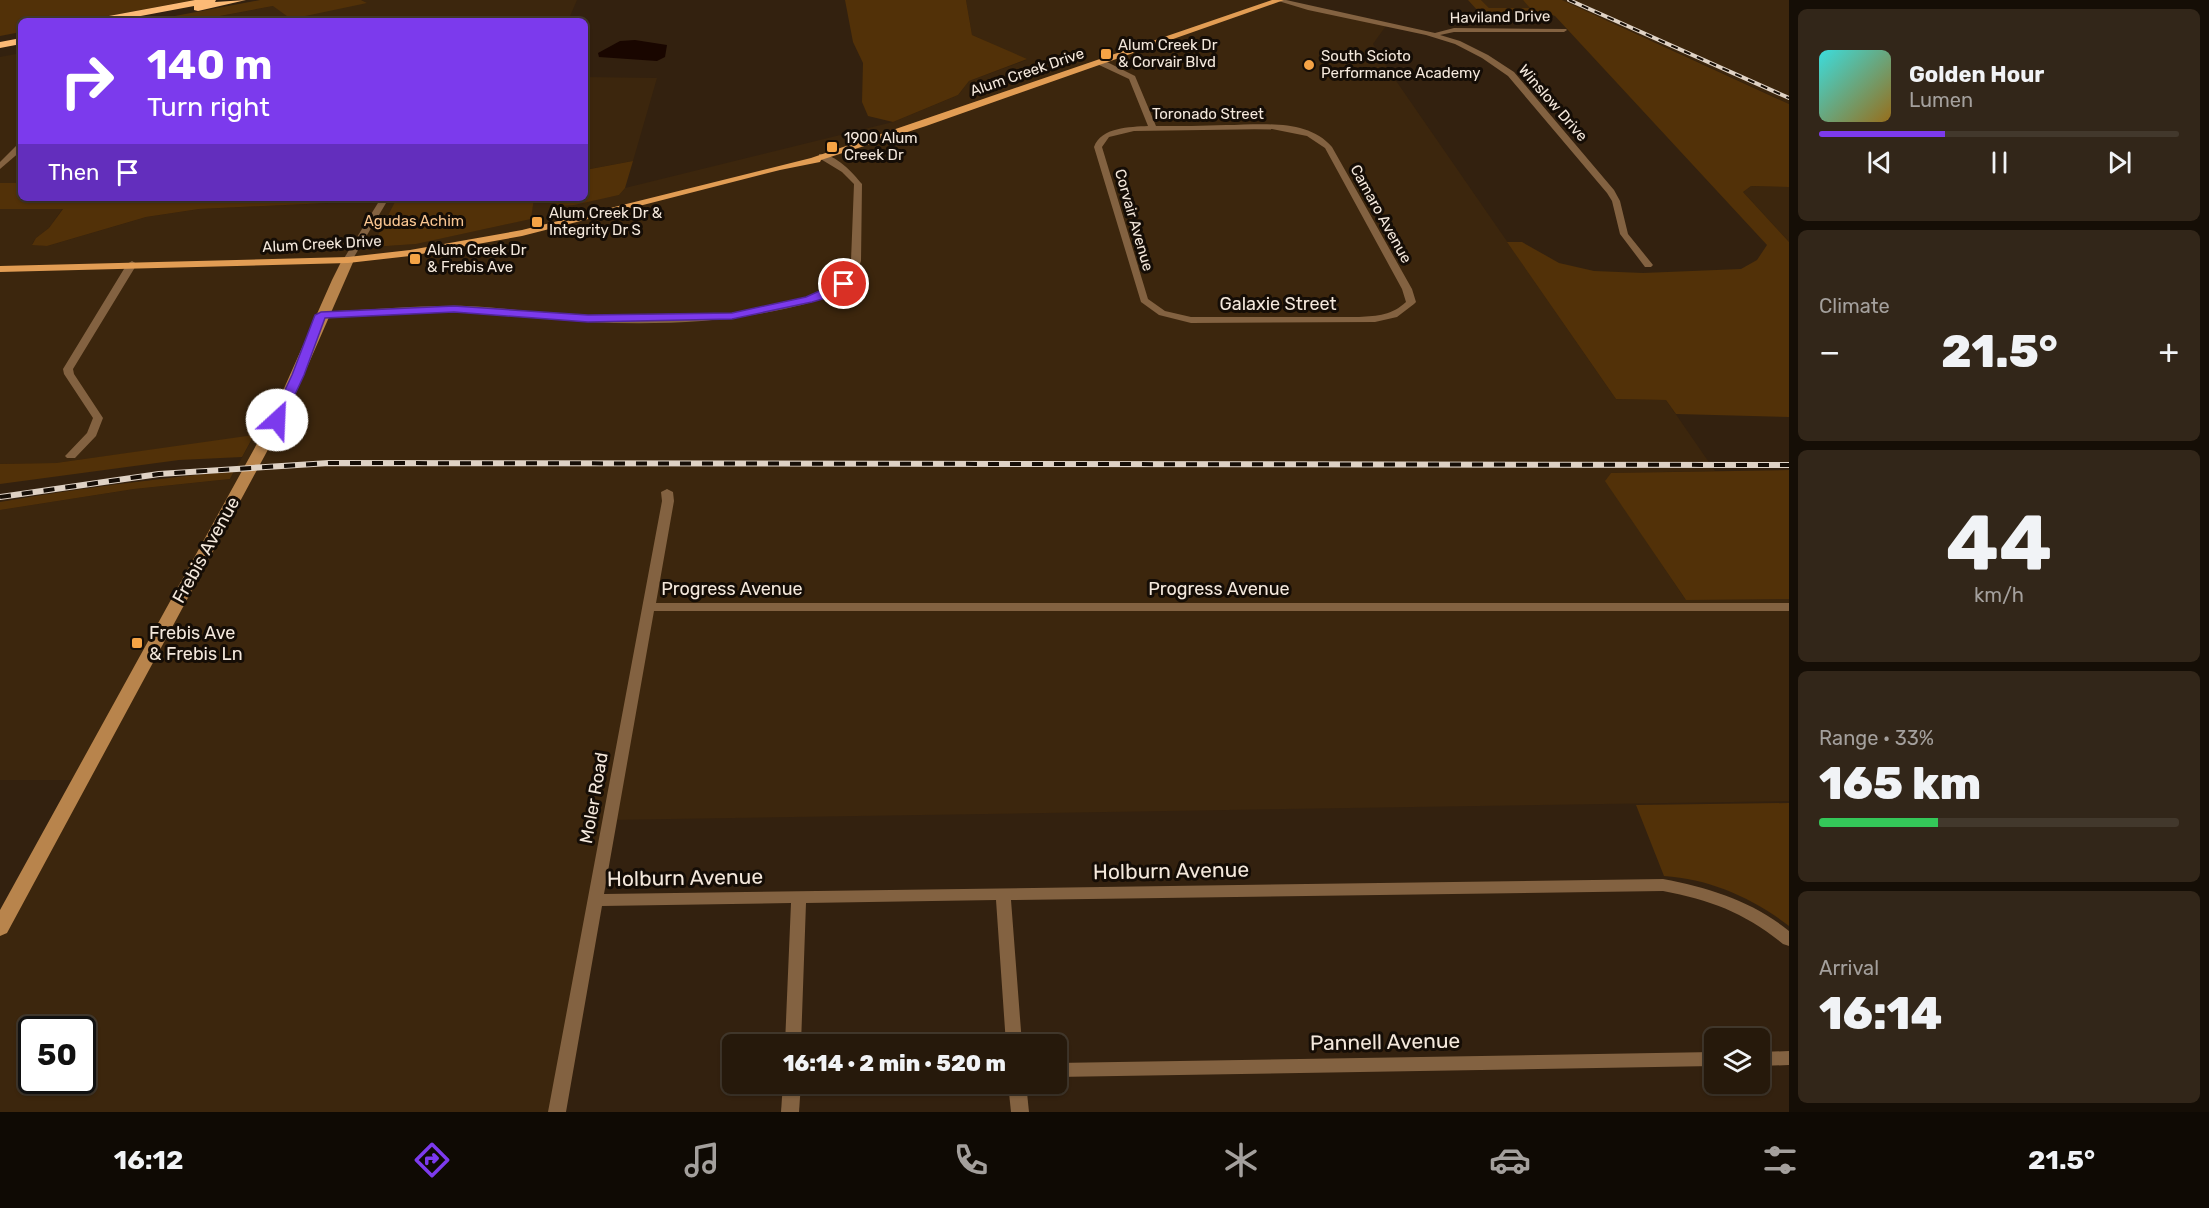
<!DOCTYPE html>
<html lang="en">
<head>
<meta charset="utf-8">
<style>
  body { margin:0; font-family:Rubik,sans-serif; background:#322619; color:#f1f3f6; height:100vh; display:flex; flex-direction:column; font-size:22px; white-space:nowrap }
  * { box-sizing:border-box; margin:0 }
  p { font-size:20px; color:#a4a09d }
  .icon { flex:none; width:33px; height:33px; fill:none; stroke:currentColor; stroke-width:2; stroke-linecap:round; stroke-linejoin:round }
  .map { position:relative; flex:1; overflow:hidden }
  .drawer { display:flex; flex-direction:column; gap:9px; padding:9px; background:#150e06; width:420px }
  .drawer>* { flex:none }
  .hud { position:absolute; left:18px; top:18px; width:570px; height:183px; border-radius:9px; box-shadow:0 2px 4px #0004,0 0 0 2px #42382c; background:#7c3aed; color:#fff; overflow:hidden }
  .tools { position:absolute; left:1704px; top:1028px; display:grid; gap:12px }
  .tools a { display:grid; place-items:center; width:66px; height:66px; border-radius:9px; background:#26190b; box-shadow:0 2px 4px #0004,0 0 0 2px #42382c; font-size:30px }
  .speed { position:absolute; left:18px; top:1016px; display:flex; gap:12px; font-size:30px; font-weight:700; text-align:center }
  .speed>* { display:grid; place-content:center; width:78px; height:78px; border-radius:50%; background:#26190b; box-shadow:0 2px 4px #0004,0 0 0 2px #42382c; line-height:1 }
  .speed .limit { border:3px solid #111; border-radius:9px; background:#fff; color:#111 }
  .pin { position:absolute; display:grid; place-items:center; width:51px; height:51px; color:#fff; margin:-26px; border:3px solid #fff; border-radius:50%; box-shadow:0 2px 6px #0007 }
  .me { position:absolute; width:66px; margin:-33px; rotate:25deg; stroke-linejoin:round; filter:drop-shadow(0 0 4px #0008) }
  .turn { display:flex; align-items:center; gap:21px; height:126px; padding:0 30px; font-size:27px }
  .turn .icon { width:78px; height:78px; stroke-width:2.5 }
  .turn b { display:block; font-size:42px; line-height:51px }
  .then { display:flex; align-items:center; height:57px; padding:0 30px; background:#0003; gap:12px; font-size:22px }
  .big { font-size:45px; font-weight:800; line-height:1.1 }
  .drawer .card { flex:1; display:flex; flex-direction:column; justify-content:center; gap:9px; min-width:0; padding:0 21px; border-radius:9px; background:#322619 }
  .drawer .dial { align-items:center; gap:0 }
  .dial b { font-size:78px; line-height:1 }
  .song { display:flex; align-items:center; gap:18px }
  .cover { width:72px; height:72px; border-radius:9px; background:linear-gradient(135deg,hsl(180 70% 55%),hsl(40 70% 35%)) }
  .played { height:6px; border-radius:3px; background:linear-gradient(90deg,#7c3aed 35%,#42382c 35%) }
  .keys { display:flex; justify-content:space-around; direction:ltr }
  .heat { display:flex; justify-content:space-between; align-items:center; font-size:33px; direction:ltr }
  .charge { height:9px; border-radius:4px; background:linear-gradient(90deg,#34c759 33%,#42382c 0) }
  .trip { position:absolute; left:722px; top:1034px; width:345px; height:60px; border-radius:9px; background:#26190b; box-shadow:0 2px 4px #0004,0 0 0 2px #42382c; font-weight:800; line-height:60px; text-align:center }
  .tabs { display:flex; height:96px; justify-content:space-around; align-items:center; background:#0f0a04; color:#a4a09d }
  .tabs .icon { width:42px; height:42px }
  .tabs .current { color:#7c3aed }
  .tabs b { font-size:27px; color:#f1f3f6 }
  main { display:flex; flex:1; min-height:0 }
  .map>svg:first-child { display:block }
  .built { fill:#3c260d; fill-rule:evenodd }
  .green { fill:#523108 }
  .water { fill:#190600 }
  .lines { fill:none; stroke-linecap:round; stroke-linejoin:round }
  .street { fill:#836241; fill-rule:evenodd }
  .secondary { fill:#b8844c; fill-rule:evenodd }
  .primary { fill:#e29d54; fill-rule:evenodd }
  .highway { fill:#fcba76; fill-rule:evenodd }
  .rail-far1-casing { stroke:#dfd2c5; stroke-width:4 }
  .rail-casing { stroke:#dfd2c5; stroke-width:6 }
  .rail-far1 { stroke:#150d06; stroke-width:2; stroke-dasharray:7; stroke-linecap:butt }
  .rail { stroke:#150d06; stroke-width:4; stroke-dasharray:11; stroke-linecap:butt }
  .route { fill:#7c3aed; stroke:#51269a; stroke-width:1.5 }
  .poi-dot { fill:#f5a345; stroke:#150d06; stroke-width:2 }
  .labels { text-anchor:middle; stroke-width:6; stroke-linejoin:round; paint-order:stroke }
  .far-street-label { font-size:15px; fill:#f4e8dc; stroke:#150d06 }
  .far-poi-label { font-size:15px; fill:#f4e8dc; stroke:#150d06; text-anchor:start }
  .far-park-label { font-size:15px; fill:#fac691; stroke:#150d06 }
  .street-label { font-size:18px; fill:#f4e8dc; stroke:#150d06 }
  .poi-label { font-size:18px; fill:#f4e8dc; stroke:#150d06; text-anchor:start }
  .near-street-label { font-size:21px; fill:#f4e8dc; stroke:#150d06 }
</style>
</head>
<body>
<main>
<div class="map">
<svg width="1789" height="1112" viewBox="0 0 1789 1112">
  <rect width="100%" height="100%" fill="#33210f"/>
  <g class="built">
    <polygon points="361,0 577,0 568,21 193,21 273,6 366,3"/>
    <path d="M966,0H1291L1284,2L1388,23L1373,44L1392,75L1616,399L1666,400L1715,471L1611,473L1606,480L1685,599H1789V801L608,820L557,1112H0V929L80,780H0V510L134,489L230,479L254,436L56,463L0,464V209L63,208L49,228L36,238L32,244L47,246L146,217L199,209L349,202L352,198H397L398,200L372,247L415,244L530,219L534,198H541L561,206L619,195L625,188L893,122L958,95L969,81L1026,60L972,35ZM32,1029H82V1080H32Z"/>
    <polygon points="1481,0 1523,0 1531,8 1489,8"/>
    <polygon points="1562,0 1789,0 1789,104 1681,54"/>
    <polygon points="21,53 21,183 0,183 0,57"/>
    <polygon points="585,77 657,78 633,161 585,170"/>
    <polygon points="1751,186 1789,187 1789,242 1743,192"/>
  </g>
  <g class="green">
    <polygon points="0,0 194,0 82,21 21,21 21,32 0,36"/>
    <polygon points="260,0 361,0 367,3 291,19 273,6 193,21 148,21"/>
    <polygon points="845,0 966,0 972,35 1027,59 969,81 958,95 893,122 868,116 862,102 863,63 853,42"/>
    <polygon points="1468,0 1481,0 1489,8 1530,8 1523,0 1562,0 1789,104 1789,187 1751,186 1743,192 1789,242 1789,417 1676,414 1666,400 1616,399 1507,242 1522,242 1559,263 1594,271 1643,273 1741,269 1757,260 1767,245 1555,16 1544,12 1486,13 1478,11"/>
    <polygon points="633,161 625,188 619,195 574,205 561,206 541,198 585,198 585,170"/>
    <polygon points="0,183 21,183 21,198 352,198 349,202 199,209 146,217 47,246 32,245 36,238 49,228 63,209 0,209"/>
    <polygon points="397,198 534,198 531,219 416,244 372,247"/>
    <polygon points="254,435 242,457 179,460 0,484 0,464 56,463"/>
    <polygon points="1789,470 1789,599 1686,600 1605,481 1611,473"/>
    <path d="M234,471L230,479L134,489L0,510V502C78,488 156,479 234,471Z"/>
    <path d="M1789,803V926C1753,898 1710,879 1664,876L1636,805Z"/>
  </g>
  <polygon class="water" points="635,40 667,45 665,57 657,61 599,57 598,53 620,41"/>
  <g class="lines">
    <g class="street">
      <polygon points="1275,0 1286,0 1435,33 1454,28 1566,29 1567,30 1564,32 1454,32 1440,35 1460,41 1488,55 1514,72 1614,190 1620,201 1628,234 1653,265 1651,267 1645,267 1620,234 1612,201 1607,193 1508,76 1482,58 1455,44 1426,35 1308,10"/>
      <path d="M1097,60H1103L1135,76L1156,126C1180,126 1203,126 1226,125C1260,125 1307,118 1332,147L1412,289L1416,302L1414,304L1397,317L1375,322L1191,323L1159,315L1141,302L1094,147C1101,127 1130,127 1148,126L1129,79L1097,64ZM1272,129L1307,136L1325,148L1402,289L1406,302C1392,315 1378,316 1359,317H1191L1165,311L1148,299L1102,147L1109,137L1134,131Z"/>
      <polygon points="18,144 21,144 21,151 0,169 0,162"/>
      <path d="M819,154C835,153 853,173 862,184L861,261C850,295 815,302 784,309C720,323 655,325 589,322C548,319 508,313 467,312C418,311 369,316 321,318L316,315L321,312C370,310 419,305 467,306C496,307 525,311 554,314C628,319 704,321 777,305C806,298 841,293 851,261L854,184L842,172L819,158Z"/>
      <polygon points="381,198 389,198 351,262 345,262 343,260"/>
      <polygon points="132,261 137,264 73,369 74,374 103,418 96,436 75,458 67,458 65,456 67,454 87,433 93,418 64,374 63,369 127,264"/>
      <path d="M667,489L673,492L674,501L656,603H1789V611H654L604,894L1663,879C1710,888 1752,901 1789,931V946L1783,944C1745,913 1711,900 1663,891L1011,900L1022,1044H1006L996,900L806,903L801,1044H785L791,903L602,906L566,1112H548L662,501L661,492Z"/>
      <polygon points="1789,1051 1789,1065 1760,1066 1760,1052"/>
      <polygon points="1714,1052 1714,1066 1056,1077 1056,1063"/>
      <polygon points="783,1083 801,1083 799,1112 781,1112"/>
      <polygon points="1008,1083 1026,1083 1029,1112 1011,1112"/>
    </g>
    <polygon class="secondary" points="348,257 354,260 284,420 7,933 0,936 0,910 270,420 332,280 342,260"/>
    <polygon class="primary" points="1272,0 1284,0 926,126 821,160 820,162 780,170 522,236 410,256 348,263 0,272 0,266 348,257 410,250 522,230 811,158"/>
    <g class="highway">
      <polygon points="195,0 216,0 215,2 246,0 198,11 194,10 194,6 114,21 93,21 98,18"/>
      <polygon points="21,38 21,44 0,48 0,42"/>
    </g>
    <g class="rail-far1-casing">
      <polyline id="rail-far1" points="1569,0 1789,98"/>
    </g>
    <g class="rail-casing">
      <polyline id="rail" points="0,497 159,474 329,463 1789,465"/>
    </g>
    <use href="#rail-far1" class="rail-far1"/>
    <use href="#rail" class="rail"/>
  </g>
  <polygon class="route" points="844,280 849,284 847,286 826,298 812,302 732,319 588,322 454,312 325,318 304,375 283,420 277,424 271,420 292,375 315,315 321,312 454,306 588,315 732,313 806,297"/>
  <g class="poi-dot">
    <rect x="1100" y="48" width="12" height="12" rx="3"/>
    <circle cx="1309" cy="65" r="6"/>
    <rect x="826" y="141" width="12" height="12" rx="3"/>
    <rect x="531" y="216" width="12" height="12" rx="3"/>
    <rect x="409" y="253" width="12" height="12" rx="3"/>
    <rect x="131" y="637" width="12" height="12" rx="3"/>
  </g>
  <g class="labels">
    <g class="far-street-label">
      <text transform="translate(1500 17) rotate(-1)" y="5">Haviland Drive</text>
      <text transform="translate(1027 72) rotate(-19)" y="5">Alum Creek Drive</text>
      <text transform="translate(1553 103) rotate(49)" y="5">Winslow Drive</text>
      <text x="1208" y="119">Toronado Street</text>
      <text transform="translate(1381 214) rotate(61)" y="5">Camaro Avenue</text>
      <text transform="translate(1134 220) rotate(74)" y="5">Corvair Avenue</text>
      <text transform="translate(322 244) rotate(-3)" y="5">Alum Creek Drive</text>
    </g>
    <g class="far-poi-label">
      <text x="1118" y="50">Alum Creek Dr<tspan x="1118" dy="17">&amp; Corvair Blvd</tspan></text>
      <text x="1321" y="61">South Scioto<tspan x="1321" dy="17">Performance Academy</tspan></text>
      <text x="844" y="143">1900 Alum<tspan x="844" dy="17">Creek Dr</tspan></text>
      <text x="549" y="218">Alum Creek Dr &amp;<tspan x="549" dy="17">Integrity Dr S</tspan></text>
      <text x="427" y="255">Alum Creek Dr<tspan x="427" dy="17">&amp; Frebis Ave</tspan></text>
    </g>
    <g class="far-park-label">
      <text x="414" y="226">Agudas Achim</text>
    </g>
    <g class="street-label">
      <text x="1278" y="310">Galaxie Street</text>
      <text transform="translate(206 550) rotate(-61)" y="6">Frebis Avenue</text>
      <text x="732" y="595">Progress Avenue</text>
      <text x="1219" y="595">Progress Avenue</text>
      <text transform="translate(594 798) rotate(-80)" y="6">Moler Road</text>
    </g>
    <g class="poi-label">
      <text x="149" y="639">Frebis Ave<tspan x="149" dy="21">&amp; Frebis Ln</tspan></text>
    </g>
    <g class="near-street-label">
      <text transform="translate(1171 871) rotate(-1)" y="7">Holburn Avenue</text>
      <text transform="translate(685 878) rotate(-1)" y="7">Holburn Avenue</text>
      <text transform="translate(1385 1042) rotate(-1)" y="7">Pannell Avenue</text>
    </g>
  </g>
</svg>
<div class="tools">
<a><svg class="icon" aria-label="layers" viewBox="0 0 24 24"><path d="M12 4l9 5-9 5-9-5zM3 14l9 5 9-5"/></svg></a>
</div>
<div class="speed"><div class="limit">50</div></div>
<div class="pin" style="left:844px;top:284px;background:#d93025"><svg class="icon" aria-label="arrive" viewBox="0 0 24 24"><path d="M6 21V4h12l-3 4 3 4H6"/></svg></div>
<svg class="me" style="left:277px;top:420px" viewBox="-20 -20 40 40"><circle r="19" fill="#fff"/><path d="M0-13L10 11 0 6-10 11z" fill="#7c3aed"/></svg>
<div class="trip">16:14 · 2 min · 520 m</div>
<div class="hud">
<div class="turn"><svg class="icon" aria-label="right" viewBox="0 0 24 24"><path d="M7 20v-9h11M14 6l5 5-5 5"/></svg><div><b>140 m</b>Turn right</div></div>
<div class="then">Then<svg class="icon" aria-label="arrive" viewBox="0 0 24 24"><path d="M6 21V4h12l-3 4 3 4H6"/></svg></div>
</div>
</div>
<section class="drawer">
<div class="card">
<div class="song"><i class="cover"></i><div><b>Golden Hour</b><p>Lumen</p></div></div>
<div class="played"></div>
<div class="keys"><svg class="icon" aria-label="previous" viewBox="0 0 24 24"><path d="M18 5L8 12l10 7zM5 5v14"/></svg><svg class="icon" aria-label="pause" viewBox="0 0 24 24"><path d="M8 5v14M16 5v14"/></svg><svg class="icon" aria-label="next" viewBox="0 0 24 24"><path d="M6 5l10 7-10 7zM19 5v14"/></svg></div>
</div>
<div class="card"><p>Climate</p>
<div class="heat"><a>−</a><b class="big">21.5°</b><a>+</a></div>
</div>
<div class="card dial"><b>44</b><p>km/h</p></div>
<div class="card"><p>Range · 33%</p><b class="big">165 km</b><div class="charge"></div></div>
<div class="card"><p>Arrival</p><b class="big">16:14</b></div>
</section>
</main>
<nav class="tabs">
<b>16:12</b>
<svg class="icon current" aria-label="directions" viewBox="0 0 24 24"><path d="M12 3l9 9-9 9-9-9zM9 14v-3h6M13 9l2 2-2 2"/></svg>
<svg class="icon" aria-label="music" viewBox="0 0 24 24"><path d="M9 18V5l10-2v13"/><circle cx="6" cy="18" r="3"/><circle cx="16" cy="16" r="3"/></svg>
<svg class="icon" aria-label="phone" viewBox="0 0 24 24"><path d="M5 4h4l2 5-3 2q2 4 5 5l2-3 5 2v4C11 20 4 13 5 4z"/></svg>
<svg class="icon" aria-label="climate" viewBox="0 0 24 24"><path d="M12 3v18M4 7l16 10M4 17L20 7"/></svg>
<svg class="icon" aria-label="car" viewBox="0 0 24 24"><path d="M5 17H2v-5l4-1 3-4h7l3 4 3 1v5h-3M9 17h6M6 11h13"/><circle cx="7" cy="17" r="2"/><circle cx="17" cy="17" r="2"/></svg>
<svg class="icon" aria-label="filters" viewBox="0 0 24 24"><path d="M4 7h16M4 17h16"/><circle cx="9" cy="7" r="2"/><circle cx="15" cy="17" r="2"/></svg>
<b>21.5°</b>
</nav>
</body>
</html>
